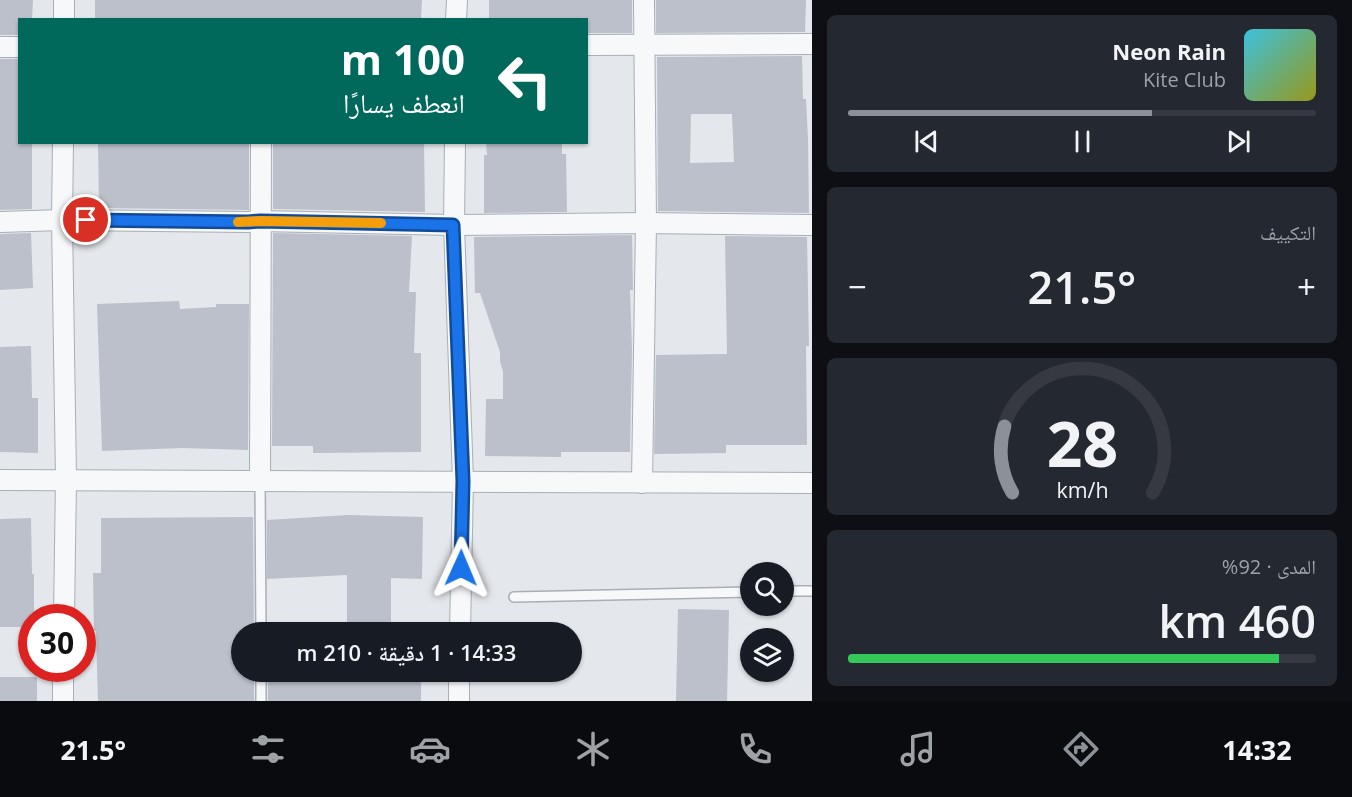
<!DOCTYPE html>
<html lang="ar">
<head>
<meta charset="utf-8">
<style>
  body { margin:0; font-family:"Open Sans","Noto Naskh Arabic",sans-serif; background:#242831; color:#f1f3f6; direction:rtl; height:100vh; display:flex; flex-direction:column; font-size:22px; white-space:nowrap }
  * { box-sizing:border-box; margin:0 }
  p { font-size:20px; color:#9ea1a6 }
  .icon { flex:none; width:33px; height:33px; fill:none; stroke:currentColor; stroke-width:2; stroke-linecap:round; stroke-linejoin:round }
  .map { position:relative; flex:1; overflow:hidden; direction:ltr }
  .panel { display:flex; flex-direction:column; gap:15px; padding:15px; background:#0d0f14; width:540px }
  .panel>* { flex:none }
  .banner { position:absolute; left:18px; top:18px; width:570px; height:126px; border-radius:0px; box-shadow:0 2px 4px #0004; direction:rtl; background:#00695c; color:#fff; overflow:hidden }
  .buttons { position:absolute; left:740px; top:562px; display:grid; gap:12px }
  .buttons a { display:grid; place-items:center; width:54px; height:54px; border-radius:50%; background:#171b24; box-shadow:0 2px 4px #0004; font-size:30px }
  .speed { position:absolute; left:18px; top:604px; display:flex; gap:12px; font-size:30px; font-weight:700; text-align:center }
  .speed>* { display:grid; place-content:center; width:78px; height:78px; border-radius:50%; background:#171b24; box-shadow:0 2px 4px #0004; line-height:1 }
  .speed .limit { border:9px solid #d22; background:#fff; color:#111 }
  .pin { position:absolute; display:grid; place-items:center; width:51px; height:51px; color:#fff; margin:-26px; border:3px solid #fff; border-radius:50%; box-shadow:0 2px 6px #0007 }
  .me { position:absolute; width:66px; margin:-33px; rotate:1deg; stroke-linejoin:round; filter:drop-shadow(0 0 4px #0008) }
  .turn { display:flex; align-items:center; gap:21px; height:126px; padding:0 24px; font-size:27px }
  .turn .icon { width:78px; height:78px; stroke-width:2.5 }
  .turn b { display:block; font-size:42px; line-height:51px }
  .big { font-size:45px; font-weight:600; line-height:1.1 }
  .panel .tile { flex:1; display:flex; flex-direction:column; justify-content:center; gap:9px; min-width:0; padding:0 21px; border-radius:9px; background:#242831 }
  .panel .dial { align-items:center; gap:0 }
  .dial svg { height:156px; overflow:visible; fill:none; stroke:#363941; stroke-width:7; stroke-linecap:round; text-anchor:middle }
  .dial text { fill:#f1f3f6; stroke:none }
  .song { display:flex; align-items:center; gap:18px }
  .cover { width:72px; height:72px; border-radius:9px; background:linear-gradient(135deg,hsl(190 70% 55%),hsl(60 70% 35%)) }
  .played { height:6px; border-radius:3px; background:linear-gradient(90deg,#8c9099 65%,#363941 65%) }
  .keys { display:flex; justify-content:space-around; direction:ltr }
  .heat { display:flex; justify-content:space-between; align-items:center; font-size:33px; direction:ltr }
  .charge { height:9px; border-radius:4px; background:linear-gradient(90deg,#34c759 92%,#363941 0) }
  .trip { position:absolute; left:231px; top:622px; width:351px; height:60px; border-radius:30px; background:#171b24; box-shadow:0 2px 4px #0004; font-weight:600; line-height:60px; text-align:center; direction:rtl }
  .dock { display:flex; height:96px; justify-content:space-around; align-items:center; background:#090b0e; color:#9ea1a6 }
  .dock .icon { width:42px; height:42px }
  .dock .active { color:#8c9099 }
  .dock b { font-size:27px; color:#f1f3f6 }
  main { display:flex; flex:1; min-height:0 }
  .map>svg:first-child { display:block }
  .building { fill:#bbc0ca; fill-rule:evenodd }
  .lines { fill:none; stroke-linecap:round; stroke-linejoin:round }
  .lane-casing { stroke:#a9aeb7; stroke-width:12 }
  .street-casing { stroke:#a9aeb7; stroke-width:22 }
  .lane { stroke:#f7f8fa; stroke-width:9 }
  .street { stroke:#f7f8fa; stroke-width:20 }
  .route-casing { stroke:#114b97; stroke-width:15 }
  .route { stroke:#1a73e8; stroke-width:10 }
  .slow { stroke:#f59e0b; stroke-width:10 }
</style>
</head>
<body>
<main>
<section class="panel">
<div class="tile">
<div class="song"><i class="cover"></i><div><b>Neon Rain</b><p>Kite Club</p></div></div>
<div class="played"></div>
<div class="keys"><svg class="icon" aria-label="previous" viewBox="0 0 24 24"><path d="M18 5L8 12l10 7zM5 5v14"/></svg><svg class="icon" aria-label="pause" viewBox="0 0 24 24"><path d="M8 5v14M16 5v14"/></svg><svg class="icon" aria-label="next" viewBox="0 0 24 24"><path d="M6 5l10 7-10 7zM19 5v14"/></svg></div>
</div>
<div class="tile"><p>التكييف</p>
<div class="heat"><a>−</a><b class="big">21.5°</b><a>+</a></div>
</div>
<div class="tile dial"><svg viewBox="0 0 100 80">
<path d="M14 69A42 42 0 1 1 86 69"/>
<path d="M14 69A42 42 0 0 1 10 35" stroke="#8c9099"/>
<text x="50" y="56" font-size="32" font-weight="700">28</text>
<text x="50" y="72" font-size="11">km/h</text>
</svg></div>
<div class="tile"><p>المدى · 92%</p><b class="big">460 km</b><div class="charge"></div></div>
</section>
<div class="map">
<svg width="812" height="701" viewBox="0 0 812 701">
  <rect width="100%" height="100%" fill="#e4e7ec"/>
  <g class="building">
    <polygon points="0,0 33,0 32,20 20,20 20,35 0,35"/>
    <polygon points="95,0 422,0 421,20 95,20"/>
    <polygon points="489,0 632,0 632,33 586,33 586,20 489,20"/>
    <polygon points="656,0 806,0 805,32 656,33"/>
    <path d="M802,56L803,99H806L808,139L809,213L658,211L657,57ZM691,114H732L734,162L690,163Z"/>
    <polygon points="0,59 20,59 20,142 32,142 32,209 0,210"/>
    <polygon points="98,142 249,142 249,210 99,208"/>
    <polygon points="273,142 424,142 425,212 273,209"/>
    <polygon points="486,142 562,142 562,154 566,154 567,212 484,213 484,155 487,155"/>
    <polygon points="31,233 33,288 0,290 0,234"/>
    <polygon points="273,233 412,236 409,292 416,292 414,353 421,353 421,452 313,453 313,446 272,446"/>
    <polygon points="632,235 633,290 630,290 632,350 630,452 561,452 561,457 485,456 486,399 503,399 503,372 500,361 500,352 480,293 475,293 474,237"/>
    <polygon points="725,236 807,237 809,346 806,346 807,445 726,445 726,453 654,454 656,355 727,354"/>
    <polygon points="179,301 180,309 216,307 216,304 249,304 248,450 182,448 102,451 97,304"/>
    <polygon points="31,346 32,398 38,398 38,453 0,452 0,347"/>
    <polygon points="348,515 423,517 422,579 391,578 391,633 347,633 347,575 267,579 267,520"/>
    <polygon points="253,517 254,633 242,633 242,672 254,672 254,701 98,701 96,631 94,631 93,573 101,573 101,518"/>
    <polygon points="31,518 32,574 34,574 34,618 32,618 32,627 0,627 0,519"/>
    <polygon points="678,609 729,610 727,701 676,701"/>
    <rect x="268" y="672" width="153" height="29"/>
    <rect x="0" y="677" width="37" height="24"/>
  </g>
  <g class="lines">
    <g class="lane-casing">
      <g id="lane">
        <polyline points="260,481 261,633"/>
        <polyline points="783,591 812,591"/>
        <polyline points="514,597 750,592"/>
        <polyline points="261,672 261,701"/>
      </g>
    </g>
    <g class="street-casing">
      <g id="street">
        <polyline points="64,0 64,20"/>
        <polyline points="456,20 457,0"/>
        <polyline points="586,45 812,44"/>
        <polyline points="0,47 20,47"/>
        <polyline points="63,142 62,220 66,479 64,618"/>
        <polyline points="455,142 454,225 463,481 460,633"/>
        <polyline points="0,222 62,220 248,222 260,221 454,225 646,223 812,225"/>
        <polyline points="0,480 812,483"/>
        <polyline points="260,481 261,142"/>
        <polyline points="642,483 646,223 644,0"/>
        <polyline points="63,701 63,669"/>
        <polyline points="459,701 459,672"/>
      </g>
    </g>
    <use href="#lane" class="lane"/>
    <use href="#street" class="street"/>
  </g>
  <g class="lines">
    <g class="route-casing">
      <polyline id="route" points="86,220 248,222 260,221 453,225 463,481 461,568"/>
    </g>
    <use href="#route" class="route"/>
    <polyline class="slow" points="238,222 260,221 381,223"/>
  </g>
</svg>
<div class="buttons">
<a><svg class="icon" aria-label="search" viewBox="0 0 24 24"><circle cx="10" cy="10" r="6"/><path d="M15 15l6 6"/></svg></a>
<a><svg class="icon" aria-label="layers" viewBox="0 0 24 24"><path d="M12 4l9 5-9 5-9-5zM3 14l9 5 9-5"/></svg></a>
</div>
<div class="speed"><div class="limit">30</div></div>
<div class="pin" style="left:86px;top:220px;background:#d93025"><svg class="icon" aria-label="arrive" viewBox="0 0 24 24"><path d="M6 21V4h12l-3 4 3 4H6"/></svg></div>
<svg class="me" style="left:461px;top:568px" viewBox="-20 -20 40 40"><path d="M0-17L14 15 0 8-14 15z" fill="#1a73e8" stroke="#fff" stroke-width="4"/></svg>
<div class="trip">14:33 · 1 دقيقة · 210 m</div>
<div class="banner">
<div class="turn"><svg class="icon" aria-label="left" viewBox="0 0 24 24"><path d="M17 20v-9H6M10 6l-5 5 5 5"/></svg><div><b>100 m</b>انعطف يسارًا</div></div>
</div>
</div>
</main>
<nav class="dock">
<b>14:32</b>
<svg class="icon active" aria-label="directions" viewBox="0 0 24 24"><path d="M12 3l9 9-9 9-9-9zM9 14v-3h6M13 9l2 2-2 2"/></svg>
<svg class="icon" aria-label="music" viewBox="0 0 24 24"><path d="M9 18V5l10-2v13"/><circle cx="6" cy="18" r="3"/><circle cx="16" cy="16" r="3"/></svg>
<svg class="icon" aria-label="phone" viewBox="0 0 24 24"><path d="M5 4h4l2 5-3 2q2 4 5 5l2-3 5 2v4C11 20 4 13 5 4z"/></svg>
<svg class="icon" aria-label="climate" viewBox="0 0 24 24"><path d="M12 3v18M4 7l16 10M4 17L20 7"/></svg>
<svg class="icon" aria-label="car" viewBox="0 0 24 24"><path d="M5 17H2v-5l4-1 3-4h7l3 4 3 1v5h-3M9 17h6M6 11h13"/><circle cx="7" cy="17" r="2"/><circle cx="17" cy="17" r="2"/></svg>
<svg class="icon" aria-label="filters" viewBox="0 0 24 24"><path d="M4 7h16M4 17h16"/><circle cx="9" cy="7" r="2"/><circle cx="15" cy="17" r="2"/></svg>
<b>21.5°</b>
</nav>
</body>
</html>
